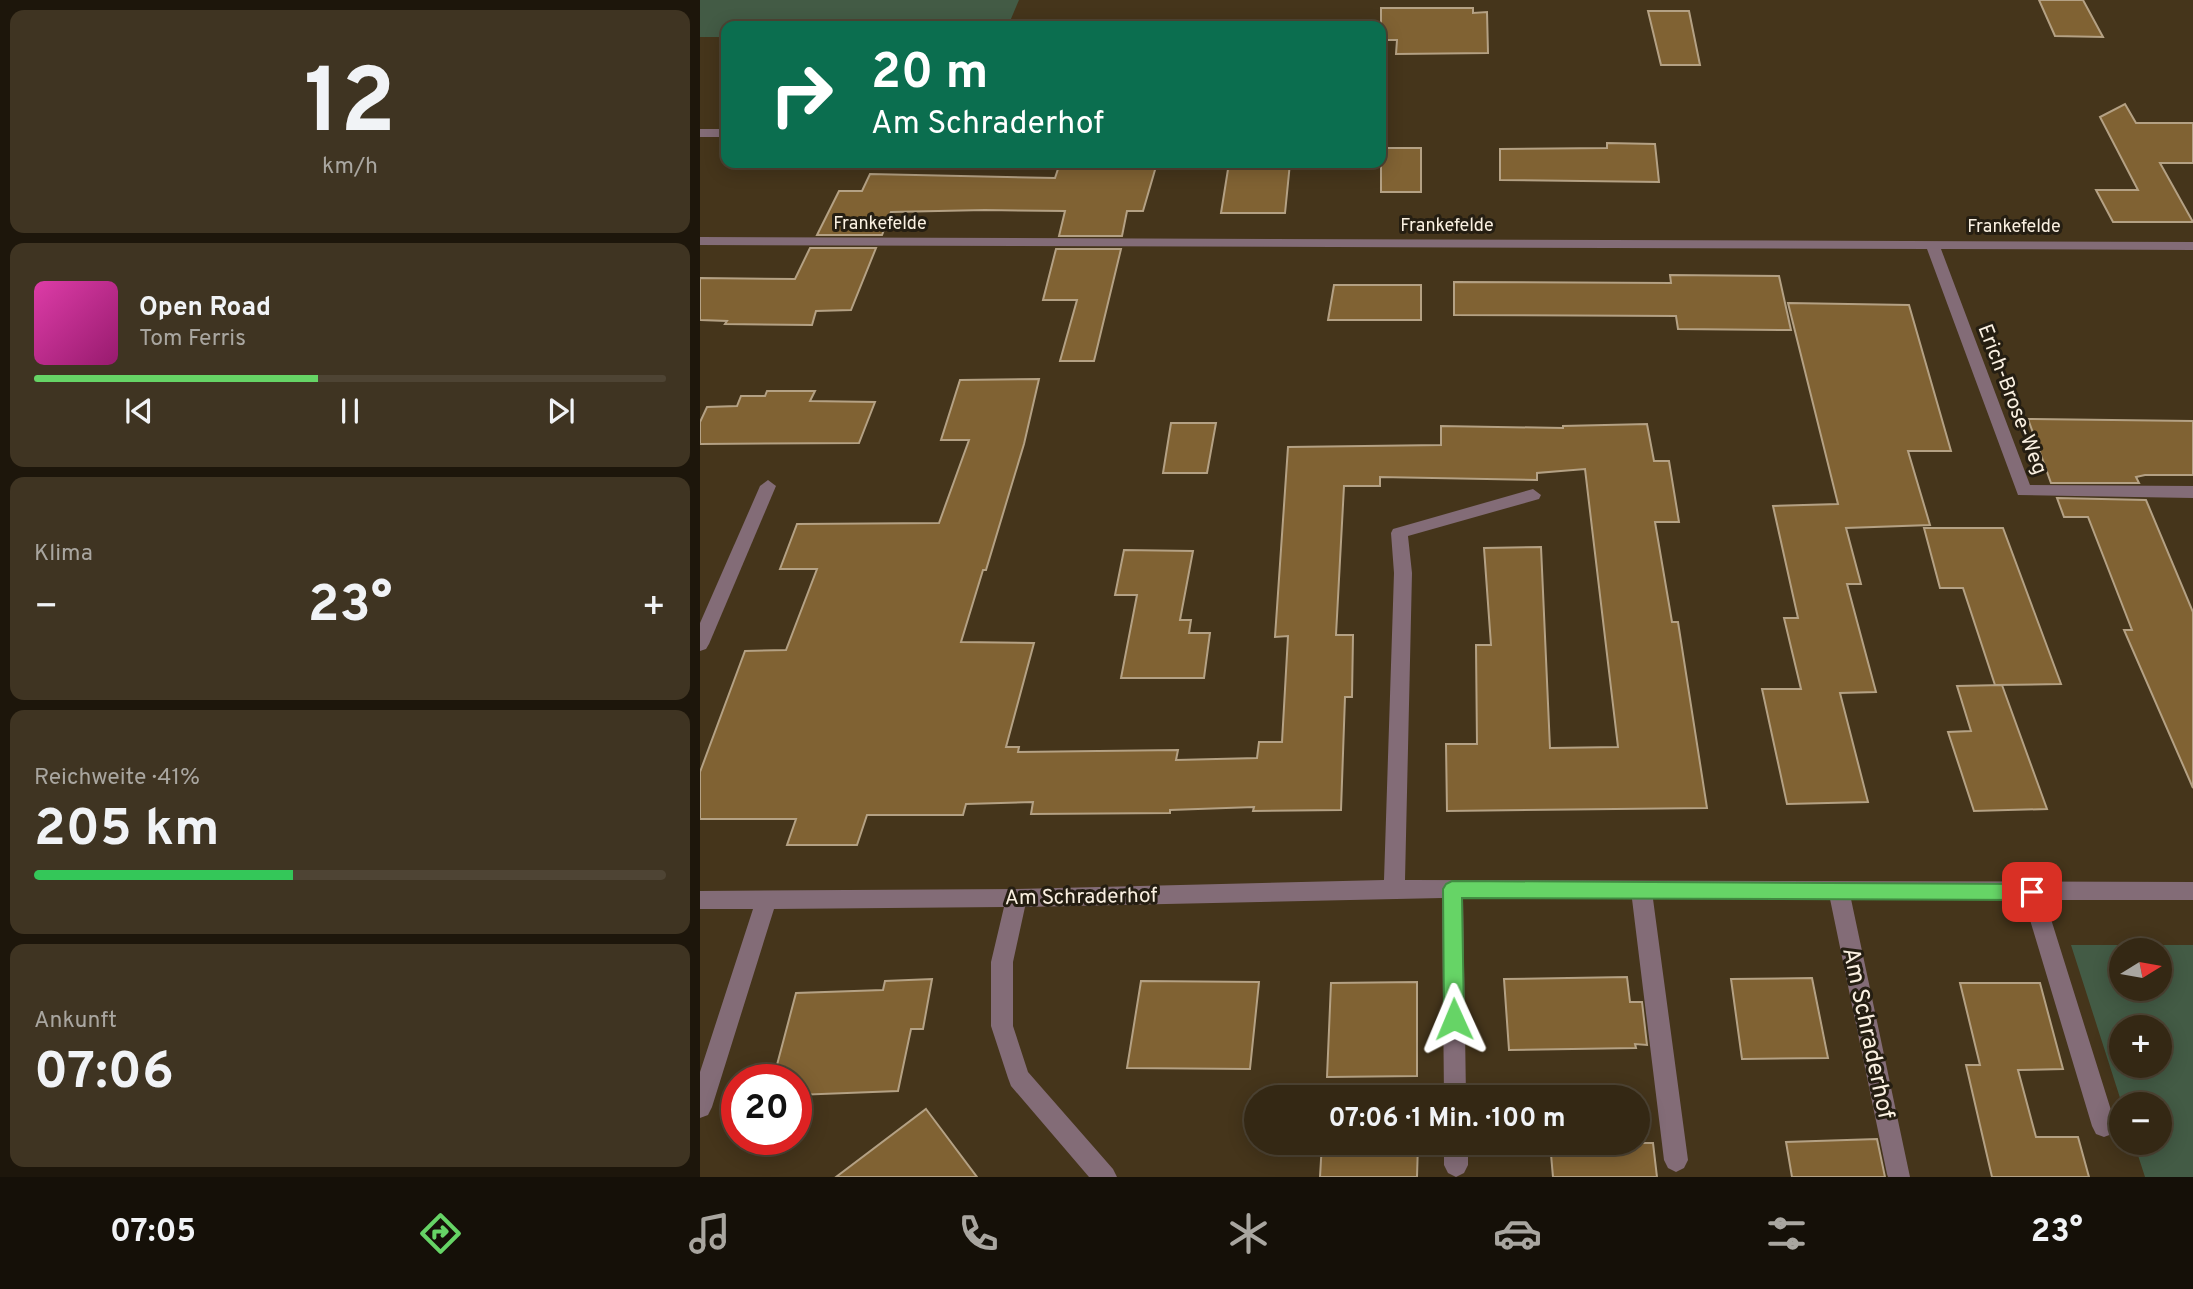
<!DOCTYPE html>
<html lang="de">
<head>
<meta charset="utf-8">
<style>
  body { margin:0; font-family:Overpass,sans-serif; background:#3f3422; color:#f1f3f6; height:100vh; display:flex; flex-direction:column; font-size:26px; white-space:nowrap }
  * { box-sizing:border-box; margin:0 }
  p { font-size:23px; color:#a9a6a0 }
  .icon { flex:none; width:38px; height:38px; fill:none; stroke:currentColor; stroke-width:2; stroke-linecap:round; stroke-linejoin:round }
  .map { position:relative; flex:1; overflow:hidden }
  .side { display:flex; flex-direction:column; gap:10px; padding:10px; background:#1d160b; width:700px }
  .side>* { flex:none }
  .banner { position:absolute; left:21px; top:21px; width:665px; height:147px; border-radius:14px; box-shadow:0 4px 18px #0003,0 0 0 2px #4e4434; background:#0b6e4f; color:#fff; overflow:hidden }
  .needle { width:46px; rotate:79deg }
  .buttons { position:absolute; left:1409px; top:938px; display:grid; gap:14px }
  .buttons a { display:grid; place-items:center; width:63px; height:63px; border-radius:50%; background:#342814; box-shadow:0 4px 18px #0003,0 0 0 2px #4e4434; font-size:35px }
  .speed { position:absolute; left:21px; top:1064px; display:flex; gap:14px; font-size:35px; font-weight:700; text-align:center }
  .speed>* { display:grid; place-content:center; width:91px; height:91px; border-radius:50%; background:#342814; box-shadow:0 4px 18px #0003,0 0 0 2px #4e4434; line-height:1 }
  .speed .limit { border:10px solid #d22; background:#fff; color:#111 }
  .pin { position:absolute; display:grid; place-items:center; width:60px; height:60px; color:#fff; margin:-30px; border-radius:14px; box-shadow:0 4px 10px #0006 }
  .me { position:absolute; width:77px; margin:-38px; rotate:359deg; stroke-linejoin:round; filter:drop-shadow(0 0 5px #0008) }
  .turn { display:flex; align-items:center; gap:24px; height:147px; padding:0 35px; font-size:32px }
  .turn .icon { width:91px; height:91px; stroke-width:2.5 }
  .turn b { display:block; font-size:49px; line-height:60px }
  .big { font-size:52px; font-weight:700; line-height:1.1 }
  .side .widget { flex:1; display:flex; flex-direction:column; justify-content:center; gap:10px; min-width:0; padding:0 24px; border-radius:14px; background:#3f3422 }
  .side .dial { align-items:center; gap:0 }
  .dial b { font-size:91px; line-height:1 }
  .song { display:flex; align-items:center; gap:21px }
  .cover { width:84px; height:84px; border-radius:10px; background:linear-gradient(135deg,hsl(320 70% 55%),hsl(320 70% 35%)) }
  .played { height:7px; border-radius:4px; background:linear-gradient(90deg,#66d466 45%,#4e4434 45%) }
  .keys { display:flex; justify-content:space-around; direction:ltr }
  .heat { display:flex; justify-content:space-between; align-items:center; font-size:38px; direction:ltr }
  .charge { height:10px; border-radius:5px; background:linear-gradient(90deg,#34c759 41%,#4e4434 0) }
  .trip { position:absolute; left:544px; top:1085px; width:406px; height:70px; border-radius:35px; background:#342814; box-shadow:0 4px 18px #0003,0 0 0 2px #4e4434; font-weight:700; line-height:70px; text-align:center }
  .dock { display:flex; height:112px; justify-content:space-around; align-items:center; background:#151008; color:#a9a6a0 }
  .dock .icon { width:49px; height:49px }
  .dock .active { color:#66d466 }
  .dock b { font-size:32px; color:#f1f3f6 }
  main { display:flex; flex:1; min-height:0 }
  .map>svg:first-child { display:block }
  .green { fill:#435b45; fill-rule:evenodd }
  .building { fill:#806233; stroke:#b4a184; stroke-width:2 }
  .lines { fill:none; stroke-linecap:round; stroke-linejoin:round }
  .minor { fill:#836c77; fill-rule:evenodd }
  .route { fill:#66d466; stroke:#428a42; stroke-width:2 }
  .labels { text-anchor:middle; stroke-width:6; stroke-linejoin:round; paint-order:stroke }
  .far-street-label { font-size:18px; fill:#faf0e1; stroke:#251e12 }
  .street-label { font-size:21px; fill:#faf0e1; stroke:#251e12 }
  .near-street-label { font-size:24px; fill:#faf0e1; stroke:#251e12 }
</style>
</head>
<body>
<main>
<section class="side">
<div class="widget dial"><b>12</b><p>km/h</p></div>
<div class="widget">
<div class="song"><i class="cover"></i><div><b>Open Road</b><p>Tom Ferris</p></div></div>
<div class="played"></div>
<div class="keys"><svg class="icon" aria-label="previous" viewBox="0 0 24 24"><path d="M18 5L8 12l10 7zM5 5v14"/></svg><svg class="icon" aria-label="pause" viewBox="0 0 24 24"><path d="M8 5v14M16 5v14"/></svg><svg class="icon" aria-label="next" viewBox="0 0 24 24"><path d="M6 5l10 7-10 7zM19 5v14"/></svg></div>
</div>
<div class="widget"><p>Klima</p>
<div class="heat"><a>−</a><b class="big">23°</b><a>+</a></div>
</div>
<div class="widget"><p>Reichweite · 41%</p><b class="big">205 km</b><div class="charge"></div></div>
<div class="widget"><p>Ankunft</p><b class="big">07:06</b></div>
</section>
<div class="map">
<svg width="1493" height="1177" viewBox="0 0 1493 1177">
  <rect width="100%" height="100%" fill="#45351b"/>
  <g class="green">
    <polygon points="0,0 319,0 308,26 26,26 26,37 0,37"/>
    <path d="M1371,945H1493V1177H1445L1434,1143H1460V1104H1422ZM1421,950H1460V989H1421ZM1421,1027H1460V1066H1421Z"/>
  </g>
  <g class="building">
    <polygon points="1339,0 1383,0 1403,37 1355,36"/>
    <polygon points="681,8 773,8 773,13 787,12 788,53 696,54 697,40 681,40"/>
    <polygon points="948,11 989,11 1000,65 961,65"/>
    <polygon points="1425,104 1436,123 1493,123 1493,163 1460,163 1493,222 1413,222 1396,190 1438,190 1400,117"/>
    <polygon points="907,143 955,144 959,182 800,180 800,149 907,148"/>
    <rect x="681" y="148" width="40" height="44"/>
    <polygon points="360,163 457,163 443,211 427,211 422,236 359,236 365,211 285,210 191,212 182,235 117,235 139,191 162,191 170,174 355,178"/>
    <polygon points="529,163 590,163 585,213 521,213"/>
    <polygon points="110,248 176,248 151,310 116,311 112,325 25,324 27,321 0,320 0,278 95,279"/>
    <polygon points="356,249 421,249 394,361 360,361 377,300 343,300"/>
    <polygon points="970,275 1079,276 1091,330 978,329 976,316 754,315 754,282 971,283"/>
    <polygon points="634,285 721,285 721,320 628,320"/>
    <polygon points="1088,303 1209,305 1251,451 1208,451 1230,525 1146,528 1161,584 1147,584 1176,692 1140,693 1168,802 1087,804 1062,689 1101,689 1084,618 1098,618 1073,506 1138,504"/>
    <polygon points="339,379 324,444 286,570 283,570 261,642 334,643 306,747 319,747 318,752 478,750 476,760 557,758 559,742 582,742 588,636 575,637 588,447 741,445 741,426 863,428 863,426 947,424 954,461 969,461 979,522 955,522 972,622 978,622 1007,808 747,811 746,744 777,744 776,645 791,645 784,548 841,547 850,748 918,747 885,469 837,473 837,480 680,477 680,486 644,486 636,635 653,635 652,697 645,697 641,810 553,811 554,807 470,810 470,813 331,814 333,802 266,804 263,815 167,815 157,845 87,845 96,819 0,819 0,772 45,651 86,650 117,569 80,569 97,524 239,523 269,440 241,440 260,380"/>
    <polygon points="67,391 115,391 110,401 175,402 159,443 0,444 0,422 7,407 37,406 41,396 65,396"/>
    <polygon points="1328,419 1493,421 1493,475 1445,475 1436,477 1439,483 1351,483"/>
    <polygon points="471,423 516,423 507,473 463,473"/>
    <polygon points="1357,498 1446,500 1493,612 1493,788 1424,630 1432,630 1388,517 1364,517"/>
    <polygon points="1224,528 1303,528 1361,684 1295,685 1263,588 1240,588"/>
    <polygon points="424,550 493,551 480,620 491,620 489,633 510,633 504,678 421,678 437,595 415,595"/>
    <polygon points="1302,685 1347,809 1274,811 1248,732 1271,731 1257,686"/>
    <polygon points="927,977 930,1002 942,1002 947,1045 935,1044 936,1048 809,1050 804,979"/>
    <polygon points="1112,978 1128,1058 1042,1059 1031,979"/>
    <polygon points="232,979 223,1029 211,1029 198,1091 96,1095 96,1080 73,1080 96,993 183,990 185,981"/>
    <polygon points="441,981 559,982 550,1069 427,1068"/>
    <polygon points="717,982 717,1076 627,1077 631,983"/>
    <polygon points="1260,983 1340,983 1363,1069 1318,1070 1336,1137 1378,1137 1389,1177 1292,1177 1266,1065 1280,1065"/>
    <polygon points="226,1109 277,1177 136,1177"/>
    <polygon points="1177,1139 1185,1177 1092,1177 1086,1142"/>
    <polygon points="622,1143 718,1143 717,1177 620,1177"/>
    <polygon points="850,1143 953,1143 957,1177 853,1177"/>
  </g>
  <g class="lines">
    <g class="minor">
      <rect x="0" y="129" width="26" height="8"/>
      <polygon points="0,237 1493,242 1493,250 1241,249 1330,485 1493,486 1493,498 1318,495 1227,249 0,245"/>
      <polygon points="68,480 76,486 9,644 6,649 0,651 0,623 60,486"/>
      <polygon points="833,489 841,495 839,499 708,536 712,573 705,880 1493,882 1493,900 1345,900 1416,1126 1412,1134 1404,1137 1396,1134 1392,1126 1324,900 1151,899 1210,1177 1188,1177 1187,1174 1130,899 953,899 988,1160 984,1168 976,1172 968,1168 964,1160 932,899 763,898 766,1097 744,1097 742,898 325,907 313,962 313,1026 328,1072 413,1169 417,1177 389,1177 311,1086 308,1078 291,1026 291,962 304,907 74,909 12,1107 8,1115 0,1118 0,1072 53,909 0,909 0,891 317,889 684,880 694,573 691,533 693,529"/>
      <polygon points="744,1143 768,1143 768,1165 764,1173 756,1177 748,1173 744,1165"/>
    </g>
  </g>
  <polygon class="route" points="752,881 1332,884 1339,886 1342,892 1339,898 1332,900 762,898 764,1019 761,1026 754,1029 747,1026 744,1019 743,889 746,884"/>
  <g class="labels">
    <g class="far-street-label">
      <text x="180" y="229">Frankefelde</text>
      <text x="747" y="231">Frankefelde</text>
      <text x="1314" y="232">Frankefelde</text>
    </g>
    <g class="street-label">
      <text transform="translate(1313 399) rotate(69)" y="7">Erich-Brose-Weg</text>
      <text transform="translate(381 896) rotate(-1)" y="7">Am Schraderhof</text>
    </g>
    <g class="near-street-label">
      <text transform="translate(1169 1033) rotate(78)" y="8">Am Schraderhof</text>
    </g>
  </g>
</svg>
<div class="buttons">
<a><svg class="needle" viewBox="-14 -14 28 28"><path d="M0-13l5 13h-10z" fill="#e53935"/><path d="M0 13l5-13h-10z" fill="#a9a6a0"/></svg></a>
<a>+</a>
<a>−</a>
</div>
<div class="speed"><div class="limit">20</div></div>
<div class="pin" style="left:1332px;top:892px;background:#d93025"><svg class="icon" aria-label="arrive" viewBox="0 0 24 24"><path d="M6 21V4h12l-3 4 3 4H6"/></svg></div>
<svg class="me" style="left:754px;top:1019px" viewBox="-20 -20 40 40"><path d="M0-17L14 15 0 8-14 15z" fill="#66d466" stroke="#fff" stroke-width="4"/></svg>
<div class="trip">07:06 · 1 Min. · 100 m</div>
<div class="banner">
<div class="turn"><svg class="icon" aria-label="right" viewBox="0 0 24 24"><path d="M7 20v-9h11M14 6l5 5-5 5"/></svg><div><b>20 m</b>Am Schraderhof</div></div>
</div>
</div>
</main>
<nav class="dock">
<b>07:05</b>
<svg class="icon active" aria-label="directions" viewBox="0 0 24 24"><path d="M12 3l9 9-9 9-9-9zM9 14v-3h6M13 9l2 2-2 2"/></svg>
<svg class="icon" aria-label="music" viewBox="0 0 24 24"><path d="M9 18V5l10-2v13"/><circle cx="6" cy="18" r="3"/><circle cx="16" cy="16" r="3"/></svg>
<svg class="icon" aria-label="phone" viewBox="0 0 24 24"><path d="M5 4h4l2 5-3 2q2 4 5 5l2-3 5 2v4C11 20 4 13 5 4z"/></svg>
<svg class="icon" aria-label="climate" viewBox="0 0 24 24"><path d="M12 3v18M4 7l16 10M4 17L20 7"/></svg>
<svg class="icon" aria-label="car" viewBox="0 0 24 24"><path d="M5 17H2v-5l4-1 3-4h7l3 4 3 1v5h-3M9 17h6M6 11h13"/><circle cx="7" cy="17" r="2"/><circle cx="17" cy="17" r="2"/></svg>
<svg class="icon" aria-label="filters" viewBox="0 0 24 24"><path d="M4 7h16M4 17h16"/><circle cx="9" cy="7" r="2"/><circle cx="15" cy="17" r="2"/></svg>
<b>23°</b>
</nav>
</body>
</html>
